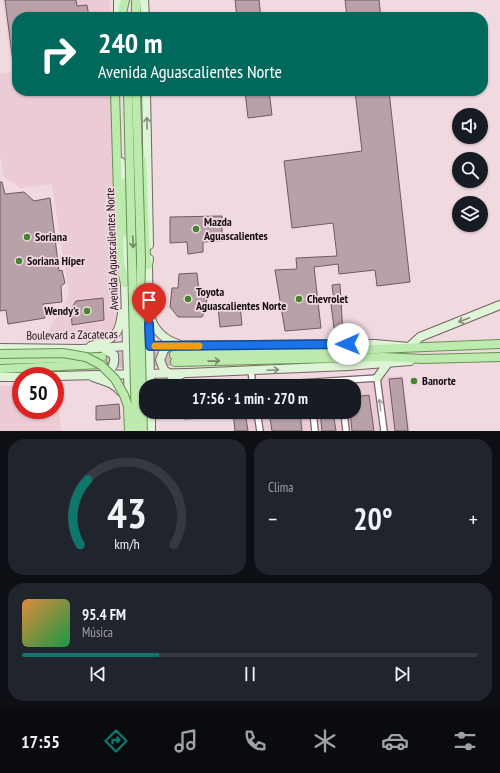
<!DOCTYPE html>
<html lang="es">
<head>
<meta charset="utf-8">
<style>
  body { margin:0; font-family:"PT Sans Narrow",sans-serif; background:#20242c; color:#f1f3f6; height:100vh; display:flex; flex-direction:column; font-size:15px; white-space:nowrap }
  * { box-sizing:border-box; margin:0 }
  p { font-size:13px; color:#9ea1a6 }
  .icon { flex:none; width:22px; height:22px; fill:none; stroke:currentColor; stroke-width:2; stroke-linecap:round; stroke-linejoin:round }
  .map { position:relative; height:431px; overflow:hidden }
  .details { display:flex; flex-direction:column; gap:8px; padding:8px; background:#0d0f14; flex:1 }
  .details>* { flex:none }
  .top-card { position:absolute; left:12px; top:12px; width:476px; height:84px; border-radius:16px; box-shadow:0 1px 3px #0004; background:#00695c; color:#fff; overflow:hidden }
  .tools { position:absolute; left:452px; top:108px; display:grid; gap:8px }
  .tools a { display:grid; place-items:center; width:36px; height:36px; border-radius:50%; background:#171b24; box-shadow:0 1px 3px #0004; font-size:20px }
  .speed { position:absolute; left:12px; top:367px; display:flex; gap:8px; font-size:20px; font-weight:700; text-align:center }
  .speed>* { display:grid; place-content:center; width:52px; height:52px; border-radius:50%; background:#171b24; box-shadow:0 1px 3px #0004; line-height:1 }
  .speed .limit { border:6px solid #d22; background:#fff; color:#111 }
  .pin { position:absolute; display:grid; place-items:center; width:34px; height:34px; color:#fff; margin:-41px -17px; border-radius:50% 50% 50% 0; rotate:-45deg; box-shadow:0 0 4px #0007 }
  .pin .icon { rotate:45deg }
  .me { position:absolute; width:44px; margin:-22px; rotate:269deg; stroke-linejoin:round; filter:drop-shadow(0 0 3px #0008) }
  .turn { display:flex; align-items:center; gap:14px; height:84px; padding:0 20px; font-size:18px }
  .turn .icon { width:52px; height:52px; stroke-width:2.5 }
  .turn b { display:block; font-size:28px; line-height:34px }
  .big { font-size:30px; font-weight:800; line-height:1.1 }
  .details .widget { flex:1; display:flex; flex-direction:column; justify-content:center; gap:6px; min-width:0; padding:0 14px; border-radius:16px; background:#20242c }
  .details .dial { align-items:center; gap:0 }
  .dial svg { height:104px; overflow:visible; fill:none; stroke:#363941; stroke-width:7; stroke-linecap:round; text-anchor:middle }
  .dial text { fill:#f1f3f6; stroke:none }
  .song { display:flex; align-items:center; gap:12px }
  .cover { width:48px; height:48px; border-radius:6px; background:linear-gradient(135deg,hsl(30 70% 55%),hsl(140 70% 35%)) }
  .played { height:4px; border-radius:2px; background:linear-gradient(90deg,#0f766e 30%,#363941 30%) }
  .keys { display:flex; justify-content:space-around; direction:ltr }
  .heat { display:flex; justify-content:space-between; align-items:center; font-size:22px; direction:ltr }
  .details .tiles { flex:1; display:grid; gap:8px; grid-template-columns:1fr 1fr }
  .widget:last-child { grid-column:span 2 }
  .trip { position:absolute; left:139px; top:379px; width:222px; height:40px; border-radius:16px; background:#171b24; box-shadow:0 1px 3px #0004; font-weight:800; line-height:40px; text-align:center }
  .tab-bar { display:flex; height:64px; justify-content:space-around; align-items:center; background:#090b0e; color:#9ea1a6 }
  .tab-bar .icon { width:28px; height:28px }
  .tab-bar .active { color:#0f766e }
  .tab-bar b { font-size:18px; color:#f1f3f6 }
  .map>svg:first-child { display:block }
  .built { fill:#ebcbd4 }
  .building { fill:#b8a2a8; stroke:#6f5b60 }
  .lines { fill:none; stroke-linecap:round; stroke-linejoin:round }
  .primary-tunnel { stroke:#cfbbc0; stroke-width:8; stroke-dasharray:8 4; stroke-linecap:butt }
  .minor-casing { stroke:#766267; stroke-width:8 }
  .secondary-casing { stroke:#766267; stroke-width:10 }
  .primary-casing { stroke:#669454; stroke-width:10 }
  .minor { stroke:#fff; stroke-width:5.5 }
  .secondary { stroke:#def4d6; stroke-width:8 }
  .primary { stroke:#bdeaae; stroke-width:8 }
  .primary-bridge-casing { stroke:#669454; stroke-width:10; stroke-linecap:butt }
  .primary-bridge { stroke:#bdeaae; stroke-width:8 }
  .oneway { stroke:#848c7d }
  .oneway2 { stroke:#718767 }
  .oneway3 { stroke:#a19f9f }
  .route-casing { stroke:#114b97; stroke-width:10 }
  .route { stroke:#1a73e8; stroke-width:7 }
  .slow { stroke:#f59e0b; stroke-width:7 }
  .poi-dot { fill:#44872a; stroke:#f0d9df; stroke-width:1.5 }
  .labels { text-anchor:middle; stroke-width:3.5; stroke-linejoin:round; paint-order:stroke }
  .poi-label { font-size:12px; font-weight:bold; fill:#150e10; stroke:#f0d9df; text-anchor:start }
  .street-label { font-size:12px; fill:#150e10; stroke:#f0d9df }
</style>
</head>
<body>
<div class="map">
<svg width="500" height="431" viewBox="0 0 500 431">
  <rect width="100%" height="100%" fill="#f0d9df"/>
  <g class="built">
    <polygon points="3,0 109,0 110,17 17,17 17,91 111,91 113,183 119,316 117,328 112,334 101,339 52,341 43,340 66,302 69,293 52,184 21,188 4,177 0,154 0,73 12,72"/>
    <polygon points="403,376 410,431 234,431 232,412 354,412 354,386 230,386 230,383"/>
    <polygon points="0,386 21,386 21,410 55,410 56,387 61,431 0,431"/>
  </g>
  <g class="building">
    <polygon points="5,0 76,0 77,6 87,5 89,17 17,17 17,70 14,70"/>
    <polygon points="235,0 259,0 261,17 237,17"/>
    <polygon points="345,0 379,0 381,17 347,17"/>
    <polygon points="245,91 269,91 272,115 248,118"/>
    <polygon points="355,91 389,91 410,282 377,286 375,270 339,274 338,264 314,267 321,328 285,331 275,270 297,269 296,258 337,256 333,223 292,228 284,161 362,151"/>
    <polygon points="0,182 2,182 5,194 24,192 34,201 50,198 59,271 62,270 65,283 61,286 62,302 43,304 45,318 8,324 6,310 0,311"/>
    <polygon points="222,216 222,241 203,242 203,252 188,254 187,242 170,243 170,217"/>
    <polygon points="197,273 199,292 206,292 207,307 202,317 178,317 170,307 172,288 178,288 179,274"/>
    <polygon points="340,284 343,335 334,328 331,304 334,300 332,285"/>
    <polygon points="103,298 104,320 72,325 71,309 76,301"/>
    <polygon points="240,305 242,325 220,327 218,307"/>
    <polygon points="402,378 408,431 395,431 389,379"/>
    <polygon points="369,395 374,431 352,431 350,412 354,412 354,397"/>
    <polygon points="119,404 120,419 96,420 96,406"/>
    <polygon points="183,412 207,412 207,418 184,419"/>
    <polygon points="233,412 245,412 248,431 235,431"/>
    <polygon points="269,412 300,412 302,431 272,431"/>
    <polygon points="320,412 333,412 336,431 322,431"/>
  </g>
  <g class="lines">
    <g class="primary-tunnel">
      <polyline points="102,357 174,355"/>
      <polyline points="103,364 175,362"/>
    </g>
    <g class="minor-casing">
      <g id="minor">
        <polyline points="251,371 253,386"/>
        <polyline points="253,386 377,378 384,431"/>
        <polyline points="257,412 260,431"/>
        <polyline points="313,412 315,431"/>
        <polyline points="344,412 346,431"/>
      </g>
    </g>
    <g class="secondary-casing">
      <g id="secondary">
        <polyline points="144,0 145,17"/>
        <polyline points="118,17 118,0"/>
        <polyline points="146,91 149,245"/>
        <polyline points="121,162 122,198"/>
        <polyline points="123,226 129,406"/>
        <polyline points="149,259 148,265 150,386"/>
        <path d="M151,319C156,332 165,340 178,344"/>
        <path d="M91,346C113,338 119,338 122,313"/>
        <polyline points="169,346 164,350 160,360 164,370 170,374"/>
        <polyline points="0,348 82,349 127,346 375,344 409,347 420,337 500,305"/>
        <path d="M104,349L114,355C115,364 113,368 106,374"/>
        <polyline points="55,376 188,373 348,366 410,361"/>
        <polyline points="0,377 21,377"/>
        <path d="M93,377C104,381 113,382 121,392"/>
        <polyline points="377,378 388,363"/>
        <polyline points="165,386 173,379 182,374"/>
        <polyline points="151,412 151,431"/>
      </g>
    </g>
    <g class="primary-casing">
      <g id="primary">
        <polyline points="136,0 136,17"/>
        <polyline points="121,17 125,0"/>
        <polyline points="115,91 120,263 125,283"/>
        <polyline points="142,160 146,256 148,265"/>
        <polyline points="123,233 126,225 126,182"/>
        <polyline points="174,355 327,351 500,344"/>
        <polyline points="0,360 102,357"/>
        <polyline points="175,362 384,357 422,359 500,357"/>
        <polyline points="0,369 103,364"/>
      </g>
    </g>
    <use href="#minor" class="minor"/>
    <use href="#secondary" class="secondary"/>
    <use href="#primary" class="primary"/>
    <g class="primary-bridge-casing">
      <g id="primary-bridge">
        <polyline points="128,91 136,431"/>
        <polyline points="136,91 141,258 140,317 143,431"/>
        <polyline points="0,354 63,353 86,357 101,365 115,379 124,395 128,406 129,431"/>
      </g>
    </g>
    <use href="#primary-bridge" class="primary-bridge"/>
  </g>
  <defs><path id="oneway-shaft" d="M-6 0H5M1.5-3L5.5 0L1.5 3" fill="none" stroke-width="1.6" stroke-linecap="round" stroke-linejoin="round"/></defs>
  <g class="oneway">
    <use href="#oneway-shaft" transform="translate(147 123) rotate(-91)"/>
    <use href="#oneway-shaft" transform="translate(464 320) rotate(159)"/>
    <use href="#oneway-shaft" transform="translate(273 370) rotate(-3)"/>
  </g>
  <g class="oneway2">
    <use href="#oneway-shaft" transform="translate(133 242) rotate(88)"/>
    <use href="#oneway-shaft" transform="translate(214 361) rotate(-1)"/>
  </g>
  <use class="oneway3" href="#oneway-shaft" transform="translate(380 405) rotate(-97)"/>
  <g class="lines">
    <g class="route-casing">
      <polyline id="route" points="149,324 150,346 348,344"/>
    </g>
    <use href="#route" class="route"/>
    <polyline class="slow" points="155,346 199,346"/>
  </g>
  <g class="poi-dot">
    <circle cx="196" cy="229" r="4"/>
    <circle cx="27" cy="237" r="4"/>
    <circle cx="19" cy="261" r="4"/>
    <circle cx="188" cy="299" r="4"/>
    <circle cx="299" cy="299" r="4"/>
    <circle cx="87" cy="311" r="4"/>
    <circle cx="414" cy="381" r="4"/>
  </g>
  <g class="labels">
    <g class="poi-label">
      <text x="204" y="226">Mazda<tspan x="204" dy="14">Aguascalientes</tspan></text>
      <text x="35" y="241">Soriana</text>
      <text x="27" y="265">Soriana Híper</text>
      <text x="196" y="296">Toyota<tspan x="196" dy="14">Aguascalientes Norte</tspan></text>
      <text x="307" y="303">Chevrolet</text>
      <text x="79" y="315" text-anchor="end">Wendy's</text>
      <text x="422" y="385">Banorte</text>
    </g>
    <g class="street-label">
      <text transform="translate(112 249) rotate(-92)" y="4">Avenida Aguascalientes Norte</text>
      <text transform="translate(72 335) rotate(-1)" y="4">Boulevard a Zacatecas</text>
    </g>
  </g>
</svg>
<div class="tools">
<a><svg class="icon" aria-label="sound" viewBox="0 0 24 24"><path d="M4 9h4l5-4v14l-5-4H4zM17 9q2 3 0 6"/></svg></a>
<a><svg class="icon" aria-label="search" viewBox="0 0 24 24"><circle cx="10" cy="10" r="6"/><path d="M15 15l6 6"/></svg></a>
<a><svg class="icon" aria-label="layers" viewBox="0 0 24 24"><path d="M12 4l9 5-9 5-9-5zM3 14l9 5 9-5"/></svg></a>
</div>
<div class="speed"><div class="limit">50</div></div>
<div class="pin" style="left:149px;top:324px;background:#d93025"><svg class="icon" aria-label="arrive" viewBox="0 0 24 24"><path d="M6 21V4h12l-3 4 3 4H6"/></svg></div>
<svg class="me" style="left:348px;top:344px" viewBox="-20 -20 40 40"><circle r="19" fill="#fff"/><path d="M0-13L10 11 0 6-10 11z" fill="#1a73e8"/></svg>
<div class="trip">17:56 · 1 min · 270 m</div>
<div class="top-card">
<div class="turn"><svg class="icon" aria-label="right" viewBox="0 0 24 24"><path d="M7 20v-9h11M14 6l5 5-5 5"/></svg><div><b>240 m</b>Avenida Aguascalientes Norte</div></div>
</div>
</div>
<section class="details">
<div class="tiles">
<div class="widget dial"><svg viewBox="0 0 100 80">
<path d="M14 69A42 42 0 1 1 86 69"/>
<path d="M14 69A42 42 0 0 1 20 19" stroke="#0f766e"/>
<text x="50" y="56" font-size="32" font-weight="700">43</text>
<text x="50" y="72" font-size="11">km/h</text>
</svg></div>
<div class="widget"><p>Clima</p>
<div class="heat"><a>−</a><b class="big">20°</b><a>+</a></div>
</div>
<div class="widget">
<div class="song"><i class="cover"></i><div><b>95.4 FM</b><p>Música</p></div></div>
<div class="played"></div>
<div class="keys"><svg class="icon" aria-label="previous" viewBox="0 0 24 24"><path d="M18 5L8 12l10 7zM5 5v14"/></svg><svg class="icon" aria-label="pause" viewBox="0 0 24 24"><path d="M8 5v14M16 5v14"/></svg><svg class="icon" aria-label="next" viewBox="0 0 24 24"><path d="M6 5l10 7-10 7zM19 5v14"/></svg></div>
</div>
</div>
</section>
<nav class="tab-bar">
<b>17:55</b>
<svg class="icon active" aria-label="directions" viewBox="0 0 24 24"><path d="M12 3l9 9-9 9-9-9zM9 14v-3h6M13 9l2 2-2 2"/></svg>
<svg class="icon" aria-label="music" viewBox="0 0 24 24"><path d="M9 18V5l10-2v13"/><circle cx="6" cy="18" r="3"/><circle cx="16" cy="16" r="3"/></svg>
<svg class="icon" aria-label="phone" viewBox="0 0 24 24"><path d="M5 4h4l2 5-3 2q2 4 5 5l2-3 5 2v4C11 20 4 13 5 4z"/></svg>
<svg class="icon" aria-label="climate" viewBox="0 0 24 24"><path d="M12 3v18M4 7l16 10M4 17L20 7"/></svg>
<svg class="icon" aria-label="car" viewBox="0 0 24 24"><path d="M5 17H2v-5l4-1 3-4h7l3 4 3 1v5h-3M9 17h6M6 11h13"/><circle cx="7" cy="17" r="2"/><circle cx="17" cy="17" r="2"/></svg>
<svg class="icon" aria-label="filters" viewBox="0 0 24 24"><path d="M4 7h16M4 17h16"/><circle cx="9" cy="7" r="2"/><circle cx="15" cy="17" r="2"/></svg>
</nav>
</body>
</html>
